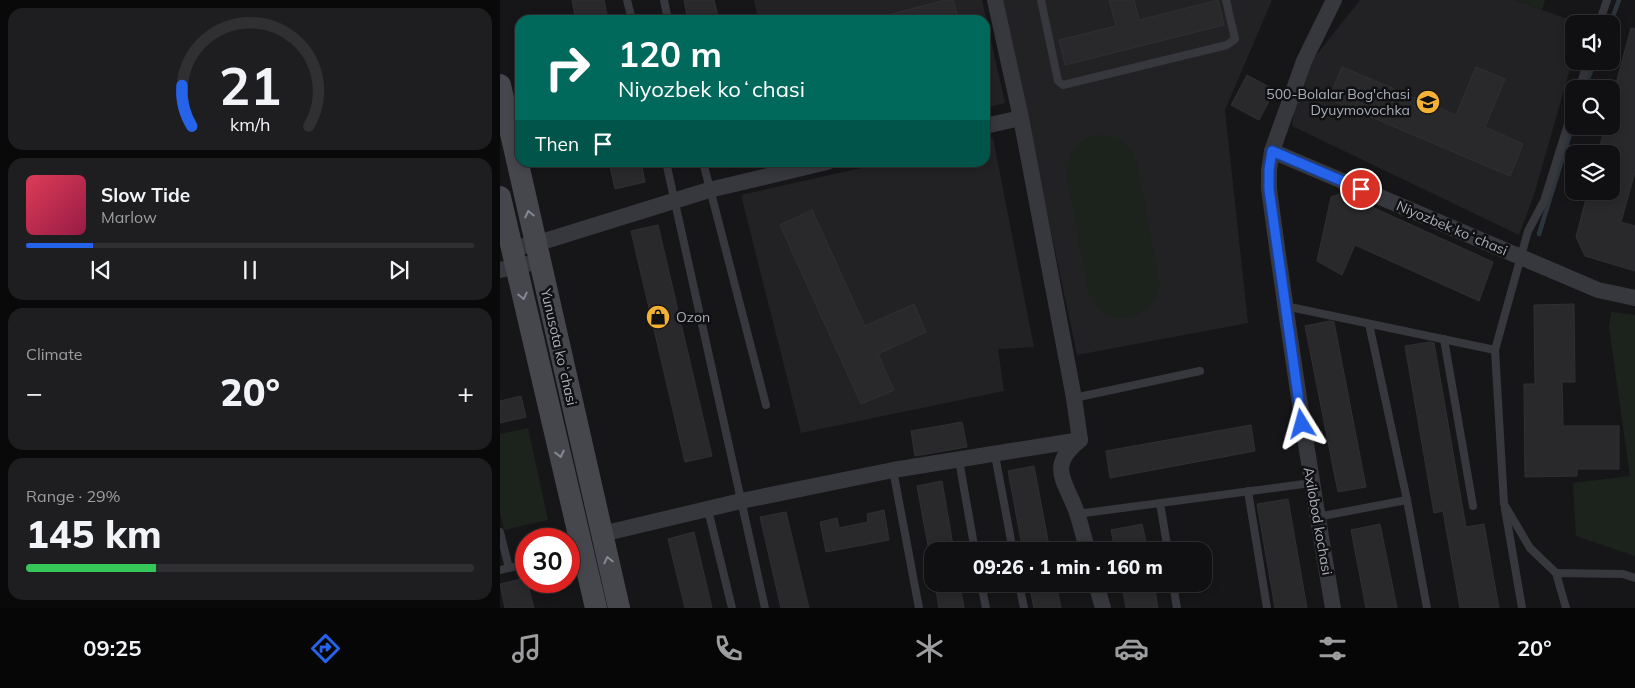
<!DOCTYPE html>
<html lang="en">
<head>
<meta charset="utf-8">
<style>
  body { margin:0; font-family:Mulish,sans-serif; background:#1e1e20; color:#f1f3f6; height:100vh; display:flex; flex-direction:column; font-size:19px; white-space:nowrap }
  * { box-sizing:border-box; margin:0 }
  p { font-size:16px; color:#9c9d9f }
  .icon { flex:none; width:28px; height:28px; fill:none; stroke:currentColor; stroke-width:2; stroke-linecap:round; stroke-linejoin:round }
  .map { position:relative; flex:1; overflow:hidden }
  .details { display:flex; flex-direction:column; gap:8px; padding:8px; background:#09090a; width:500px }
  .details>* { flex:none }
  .guide { position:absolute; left:15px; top:15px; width:475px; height:152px; border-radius:15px; box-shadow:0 2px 8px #0003,0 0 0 1px #303032; background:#00695c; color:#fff; overflow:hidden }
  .buttons { position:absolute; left:1065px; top:15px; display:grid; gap:10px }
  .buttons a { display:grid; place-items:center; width:55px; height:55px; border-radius:10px; background:#101012; box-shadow:0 2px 8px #0003,0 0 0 1px #303032; font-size:25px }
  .speed { position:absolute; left:15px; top:528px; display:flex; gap:10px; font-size:25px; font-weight:700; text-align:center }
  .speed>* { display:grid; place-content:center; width:65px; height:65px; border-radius:50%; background:#101012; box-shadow:0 2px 8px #0003,0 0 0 1px #303032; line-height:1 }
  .speed .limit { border:8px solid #d22; background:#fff; color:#111 }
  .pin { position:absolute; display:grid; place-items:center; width:42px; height:42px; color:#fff; margin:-21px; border:2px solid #fff; border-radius:50%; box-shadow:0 1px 5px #0007 }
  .me { position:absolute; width:55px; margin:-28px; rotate:352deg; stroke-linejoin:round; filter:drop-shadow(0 0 4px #0008) }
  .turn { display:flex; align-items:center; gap:18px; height:105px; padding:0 20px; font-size:22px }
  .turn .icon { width:65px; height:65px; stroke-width:2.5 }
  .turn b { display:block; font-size:35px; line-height:42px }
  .then { display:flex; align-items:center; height:48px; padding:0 20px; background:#0003; gap:10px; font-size:19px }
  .big { font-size:38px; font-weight:800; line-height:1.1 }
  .details .widget { flex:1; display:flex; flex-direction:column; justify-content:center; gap:8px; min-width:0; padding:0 18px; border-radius:15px; background:#1e1e20 }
  .details .dial { align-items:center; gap:0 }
  .dial svg { height:130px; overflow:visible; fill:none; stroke:#303032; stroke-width:7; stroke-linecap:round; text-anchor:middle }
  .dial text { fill:#f1f3f6; stroke:none }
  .song { display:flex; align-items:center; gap:15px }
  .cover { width:60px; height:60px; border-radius:8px; background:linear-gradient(135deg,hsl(350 70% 55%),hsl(340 70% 35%)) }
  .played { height:5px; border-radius:2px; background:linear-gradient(90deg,#2563eb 15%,#303032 15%) }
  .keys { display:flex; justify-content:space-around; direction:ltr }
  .heat { display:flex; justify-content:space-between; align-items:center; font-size:28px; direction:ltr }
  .charge { height:8px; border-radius:4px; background:linear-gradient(90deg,#34c759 29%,#303032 0) }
  .trip { position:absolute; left:424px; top:542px; width:288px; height:50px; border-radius:15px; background:#101012; box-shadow:0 2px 8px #0003,0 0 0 1px #303032; font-weight:800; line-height:50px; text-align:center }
  .tabs { display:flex; height:80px; justify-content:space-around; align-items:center; background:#060607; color:#9c9d9f }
  .tabs .icon { width:35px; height:35px }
  .tabs .on { color:#2563eb }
  .tabs b { font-size:22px; color:#f1f3f6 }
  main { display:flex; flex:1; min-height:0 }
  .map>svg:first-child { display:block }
  .built { fill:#222225 }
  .green { fill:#1c231d }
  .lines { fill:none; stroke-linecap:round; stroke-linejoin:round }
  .stream { stroke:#2c353c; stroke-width:4.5 }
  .building { fill:#29292c; stroke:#303034 }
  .lane { stroke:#37383d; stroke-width:8 }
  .street { stroke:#37383d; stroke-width:16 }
  .secondary { stroke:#45474d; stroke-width:22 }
  .oneway { stroke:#858993 }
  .route-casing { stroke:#184099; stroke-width:12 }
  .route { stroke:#2563eb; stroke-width:9 }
  .labels { text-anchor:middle; stroke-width:5; stroke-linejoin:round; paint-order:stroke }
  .poi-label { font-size:14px; fill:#a8adb8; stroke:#111113; text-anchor:end }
  .street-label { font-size:14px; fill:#a8adb8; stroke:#111113 }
</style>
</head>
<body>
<main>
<section class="details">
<div class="widget dial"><svg viewBox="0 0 100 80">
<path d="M14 69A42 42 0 1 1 86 69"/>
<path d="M14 69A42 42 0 0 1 8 44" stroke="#2563eb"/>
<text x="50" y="56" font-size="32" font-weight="700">21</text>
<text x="50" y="72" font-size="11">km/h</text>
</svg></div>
<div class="widget">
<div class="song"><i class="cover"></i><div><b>Slow Tide</b><p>Marlow</p></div></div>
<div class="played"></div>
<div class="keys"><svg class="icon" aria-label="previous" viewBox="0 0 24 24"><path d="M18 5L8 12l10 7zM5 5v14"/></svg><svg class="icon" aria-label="pause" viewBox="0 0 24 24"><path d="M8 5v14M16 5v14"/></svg><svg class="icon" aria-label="next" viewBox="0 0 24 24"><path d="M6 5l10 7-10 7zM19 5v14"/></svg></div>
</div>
<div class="widget"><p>Climate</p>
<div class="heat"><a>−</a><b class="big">20°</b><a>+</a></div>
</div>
<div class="widget"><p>Range · 29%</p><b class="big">145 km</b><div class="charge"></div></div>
</section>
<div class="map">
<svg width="1135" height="608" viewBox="0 0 1135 608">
  <rect width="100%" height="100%" fill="#161618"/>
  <g class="built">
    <polygon points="254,0 482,0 505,103 485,108 485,20 258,20"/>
    <polygon points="502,0 772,0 725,110 748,323 577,355"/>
    <polygon points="860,0 1014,0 1082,24 1074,24 1074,55 1034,195 1019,235 792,126 799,77"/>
    <polygon points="493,138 534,347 498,349 504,391 301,433 241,195 383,163 485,162 485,139"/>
  </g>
  <g class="green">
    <polygon points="1014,0 1045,0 1042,10"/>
    <path d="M594,135C618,134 628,140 637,162L658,274C659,279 660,285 659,290C653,313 624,327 603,313C596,308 592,299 588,291L567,179C566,155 572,145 594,135Z"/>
    <polygon points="1111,312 1135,315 1135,556 1076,536 1073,483 1130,476 1109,327"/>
    <polygon points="28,428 48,520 4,530 0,512 0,434"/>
  </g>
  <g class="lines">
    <g class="stream">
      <polyline points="1110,24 1119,0"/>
      <polyline points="1084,89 1095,61"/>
      <polyline points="1039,234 1074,121"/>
    </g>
  </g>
  <g class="building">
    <polygon points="72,0 104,0 108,20 76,20"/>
    <polygon points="184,0 214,0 219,20 188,20"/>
    <polygon points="445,0 453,0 459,20 384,20 384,16"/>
    <polygon points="609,0 634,0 639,20 718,0 724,25 565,65 559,40 616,26"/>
    <polygon points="1131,28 1135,29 1135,172 1121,222 1135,226 1135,271 1085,256 1076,237 1088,191 1111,191 1111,154 1098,154 1105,126 1111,126 1111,102"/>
    <polygon points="842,67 956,115 976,67 1005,79 985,127 1023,144 1010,176 829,99"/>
    <polygon points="747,75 775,90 759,120 731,105"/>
    <polygon points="109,162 141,162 145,182 115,189"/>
    <polygon points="840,194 850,197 993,262 979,301 855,245 842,275 817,261 831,197"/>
    <polygon points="312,210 365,326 414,304 426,332 378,354 394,390 361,404 280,225"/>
    <polygon points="158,225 212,456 185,462 131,231"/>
    <polygon points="1074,304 1075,382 1062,382 1063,426 1119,426 1119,469 1077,469 1077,476 1025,477 1024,384 1035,384 1034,305"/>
    <polygon points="830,321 834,322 866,487 838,492 805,326"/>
    <polygon points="929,342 934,343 966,527 984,524 999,608 960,608 943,511 934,513 905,346"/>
    <polygon points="21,396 26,417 0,423 0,401"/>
    <polygon points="462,422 467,447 415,456 411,431"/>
    <polygon points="751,425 755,451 610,478 606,451"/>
    <polygon points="534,466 550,551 523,551 508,471"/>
    <polygon points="442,481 454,551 429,551 417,486"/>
    <polygon points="788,499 807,608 775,608 757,504"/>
    <polygon points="384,510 389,540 326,552 320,522 337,518 339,528 368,522 367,514"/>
    <polygon points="286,512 309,608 281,608 260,517"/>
    <polygon points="642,524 648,551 615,551 611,530"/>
    <polygon points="880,524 897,608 866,608 851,530"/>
    <polygon points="194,532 212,608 185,608 168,539"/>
    <polygon points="26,578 34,608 5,608 0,584"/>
    <polygon points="435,584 460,584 464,608 439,608"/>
    <polygon points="529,584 556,584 561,608 534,608"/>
    <polygon points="622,584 654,584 658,608 626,608"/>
  </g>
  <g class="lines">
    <g class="lane">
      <polyline points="127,0 132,20"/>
      <polyline points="164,0 168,20"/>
      <polyline points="541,0 558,81 563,85 727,45 735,39 726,0"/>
      <polyline points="1099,24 1107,0"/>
      <polyline points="1079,89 1088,61"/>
      <polyline points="166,162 265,608"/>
      <polyline points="203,162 266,405"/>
      <polyline points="785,306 995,350"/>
      <polyline points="869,324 907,500 927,608"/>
      <polyline points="944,339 973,506"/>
      <polyline points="574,398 700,371"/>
      <polyline points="495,455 513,551"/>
      <polyline points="459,460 475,551"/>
      <polyline points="393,470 419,608"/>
      <polyline points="748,491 767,608"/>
      <polyline points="660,503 668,551"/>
      <polyline points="1005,509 1022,608"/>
      <polyline points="208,510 232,608"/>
      <polyline points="577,514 811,483"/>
      <polyline points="817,517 907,500"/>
      <polyline points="0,532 9,568"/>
      <polyline points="0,570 26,564"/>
      <polyline points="1056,573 1030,548 1004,504 995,350 1028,231 1044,201 1074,105"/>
      <polyline points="481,584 486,608"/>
      <polyline points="519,584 524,608"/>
      <polyline points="673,584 677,608"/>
      <polyline points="1066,608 1056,573 1123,574 1135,578"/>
    </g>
    <g class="street">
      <path d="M495,0L521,118L574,398L580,440C546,467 566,481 577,513C581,525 584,539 588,551"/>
      <polyline points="485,126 521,118"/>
      <polyline points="772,151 1098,290 1135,298"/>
      <polyline points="12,249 48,240 209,190 327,162"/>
      <polyline points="0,270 27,264"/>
      <polyline points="102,534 241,501 393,470 580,440"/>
      <polyline points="596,584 603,608"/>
      <path d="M833,608C809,469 788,329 769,189V170L772,151L804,61L834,0"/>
    </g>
    <g class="secondary">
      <polyline points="0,85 119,608"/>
      <polyline points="0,197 96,608"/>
    </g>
  </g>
  <defs><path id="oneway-chevron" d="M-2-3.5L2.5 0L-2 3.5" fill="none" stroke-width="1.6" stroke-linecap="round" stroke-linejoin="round" transform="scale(1.25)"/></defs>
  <g class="oneway">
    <use href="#oneway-chevron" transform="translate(29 214) rotate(-103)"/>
    <use href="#oneway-chevron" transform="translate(23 296) rotate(77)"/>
    <use href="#oneway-chevron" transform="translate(60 454) rotate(77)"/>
    <use href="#oneway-chevron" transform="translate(108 560) rotate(-103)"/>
  </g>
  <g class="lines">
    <g class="route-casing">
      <polyline id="route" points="802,424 769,189 769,170 772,151 861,189"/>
    </g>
    <use href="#route" class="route"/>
  </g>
  <defs>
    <g id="school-disc" transform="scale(1.25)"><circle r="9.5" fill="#f2b134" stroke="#111113"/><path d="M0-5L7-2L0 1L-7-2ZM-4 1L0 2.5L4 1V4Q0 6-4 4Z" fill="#111"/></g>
    <g id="shop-disc" transform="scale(1.25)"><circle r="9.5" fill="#f2b134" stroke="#111113"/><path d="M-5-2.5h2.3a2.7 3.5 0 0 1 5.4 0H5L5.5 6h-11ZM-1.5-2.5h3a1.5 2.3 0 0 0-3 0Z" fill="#111"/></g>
  </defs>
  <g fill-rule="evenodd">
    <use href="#school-disc" x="928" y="102"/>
    <use href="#shop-disc" x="158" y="317"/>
  </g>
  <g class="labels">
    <g class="poi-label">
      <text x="910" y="99">500-Bolalar Bog'chasi<tspan x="910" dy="16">Dyuymovochka</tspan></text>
      <text x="176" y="322" text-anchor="start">Ozon</text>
    </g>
    <g class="street-label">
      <text transform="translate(952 228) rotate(23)" y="5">Niyozbek koʻchasi</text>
      <text transform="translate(59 347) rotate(77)" y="5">Yunusota koʻchasi</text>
      <text transform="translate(818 521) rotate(80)" y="5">Axilobod kochasi</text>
    </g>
  </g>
</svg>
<div class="buttons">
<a><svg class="icon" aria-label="sound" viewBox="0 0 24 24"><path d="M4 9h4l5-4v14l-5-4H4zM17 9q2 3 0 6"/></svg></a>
<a><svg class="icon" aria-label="search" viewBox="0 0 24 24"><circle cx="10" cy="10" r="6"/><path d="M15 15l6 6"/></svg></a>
<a><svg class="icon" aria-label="layers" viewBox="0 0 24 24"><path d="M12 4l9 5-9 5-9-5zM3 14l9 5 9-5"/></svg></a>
</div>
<div class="speed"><div class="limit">30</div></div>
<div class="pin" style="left:861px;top:189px;background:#d93025"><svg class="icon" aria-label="arrive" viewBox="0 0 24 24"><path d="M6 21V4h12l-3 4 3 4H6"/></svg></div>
<svg class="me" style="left:802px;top:424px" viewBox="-20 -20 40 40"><path d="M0-17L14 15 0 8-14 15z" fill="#2563eb" stroke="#fff" stroke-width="4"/></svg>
<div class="trip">09:26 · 1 min · 160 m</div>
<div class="guide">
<div class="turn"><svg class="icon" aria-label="right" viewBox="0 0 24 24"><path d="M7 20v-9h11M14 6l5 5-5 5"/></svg><div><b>120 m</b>Niyozbek koʻchasi</div></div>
<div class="then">Then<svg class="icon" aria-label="arrive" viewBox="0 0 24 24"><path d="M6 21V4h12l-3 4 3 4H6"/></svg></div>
</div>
</div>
</main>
<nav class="tabs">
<b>09:25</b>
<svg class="icon on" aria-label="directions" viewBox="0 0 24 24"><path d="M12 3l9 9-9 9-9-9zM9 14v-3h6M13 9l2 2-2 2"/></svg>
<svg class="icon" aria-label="music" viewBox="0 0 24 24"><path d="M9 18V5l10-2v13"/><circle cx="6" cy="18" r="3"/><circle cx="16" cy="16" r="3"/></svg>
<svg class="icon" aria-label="phone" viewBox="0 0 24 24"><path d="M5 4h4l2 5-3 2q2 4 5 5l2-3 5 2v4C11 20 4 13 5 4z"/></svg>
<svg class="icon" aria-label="climate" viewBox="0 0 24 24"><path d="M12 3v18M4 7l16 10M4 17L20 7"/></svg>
<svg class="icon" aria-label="car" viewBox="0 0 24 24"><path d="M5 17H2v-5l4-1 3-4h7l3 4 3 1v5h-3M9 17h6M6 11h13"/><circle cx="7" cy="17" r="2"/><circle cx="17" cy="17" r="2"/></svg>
<svg class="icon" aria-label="filters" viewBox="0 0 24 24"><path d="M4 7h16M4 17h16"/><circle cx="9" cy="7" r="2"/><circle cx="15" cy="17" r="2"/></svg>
<b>20°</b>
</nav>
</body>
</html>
